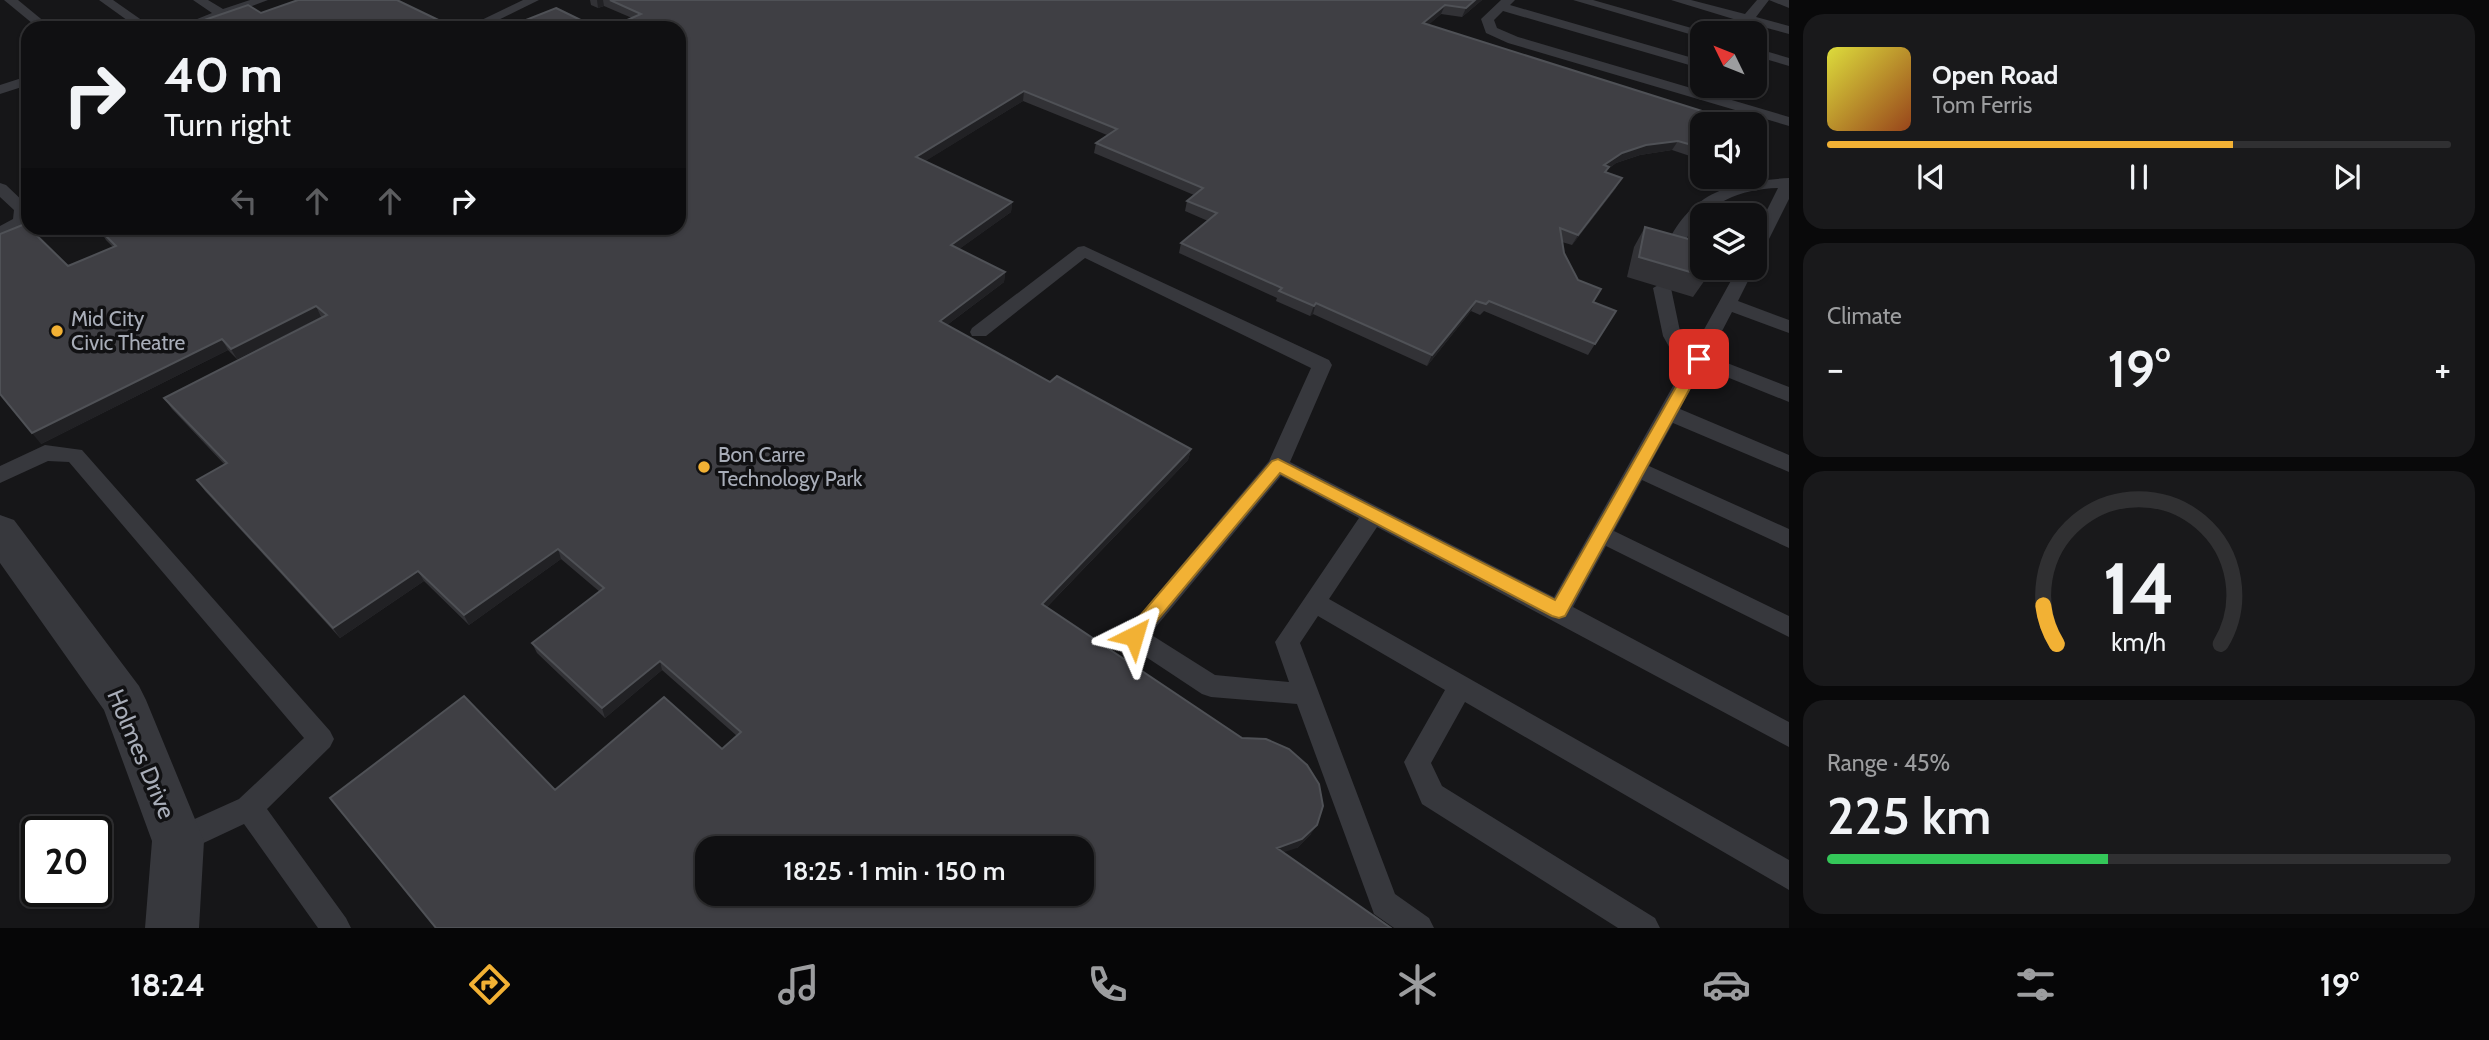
<!DOCTYPE html>
<html lang="en">
<head>
<meta charset="utf-8">
<style>
  body { margin:0; font-family:Cabin,sans-serif; background:#19191b; color:#f1f3f6; height:100vh; display:flex; flex-direction:column; font-size:26px; white-space:nowrap }
  * { box-sizing:border-box; margin:0 }
  p { font-size:23px; color:#9c9d9f }
  .icon { flex:none; width:38px; height:38px; fill:none; stroke:currentColor; stroke-width:2; stroke-linecap:round; stroke-linejoin:round }
  .map { position:relative; flex:1; overflow:hidden }
  .side { display:flex; flex-direction:column; gap:14px; padding:14px; background:#09090a; width:700px }
  .side>* { flex:none }
  .top-card { position:absolute; left:21px; top:21px; width:665px; height:214px; border-radius:21px; box-shadow:0 2px 5px #0004,0 0 0 2px #303032; background:#101012; color:#f1f3f6; overflow:hidden }
  .needle { width:46px; rotate:313deg }
  .tools { position:absolute; left:1690px; top:21px; display:grid; gap:14px }
  .tools a { display:grid; place-items:center; width:77px; height:77px; border-radius:14px; background:#101012; box-shadow:0 2px 5px #0004,0 0 0 2px #303032; font-size:35px }
  .speed { position:absolute; left:21px; top:816px; display:flex; gap:14px; font-size:35px; font-weight:700; text-align:center }
  .speed>* { display:grid; place-content:center; width:91px; height:91px; border-radius:50%; background:#101012; box-shadow:0 2px 5px #0004,0 0 0 2px #303032; line-height:1 }
  .speed .limit { border:4px solid #111; border-radius:10px; background:#fff; color:#111 }
  .pin { position:absolute; display:grid; place-items:center; width:60px; height:60px; color:#fff; margin:-30px; border-radius:14px; box-shadow:0 4px 10px #0006 }
  .me { position:absolute; width:77px; margin:-38px; rotate:40deg; stroke-linejoin:round; filter:drop-shadow(0 0 5px #0008) }
  .turn { display:flex; align-items:center; gap:24px; height:147px; padding:0 28px; font-size:32px }
  .turn .icon { width:91px; height:91px; stroke-width:2.5 }
  .turn b { display:block; font-size:49px; line-height:60px }
  .lanes { display:flex; align-items:center; height:66px; padding:0 28px; background:#0003; justify-content:center; gap:35px; direction:ltr }
  .lanes .off { opacity:.35 }
  .big { font-size:52px; font-weight:600; line-height:1.1 }
  .side .card { flex:1; display:flex; flex-direction:column; justify-content:center; gap:10px; min-width:0; padding:0 24px; border-radius:21px; background:#19191b }
  .side .dial { align-items:center; gap:0 }
  .dial svg { height:182px; overflow:visible; fill:none; stroke:#303032; stroke-width:7; stroke-linecap:round; text-anchor:middle }
  .dial text { fill:#f1f3f6; stroke:none }
  .song { display:flex; align-items:center; gap:21px }
  .cover { width:84px; height:84px; border-radius:10px; background:linear-gradient(135deg,hsl(60 70% 55%),hsl(20 70% 35%)) }
  .played { height:7px; border-radius:4px; background:linear-gradient(90deg,#f2b134 65%,#303032 65%) }
  .keys { display:flex; justify-content:space-around; direction:ltr }
  .heat { display:flex; justify-content:space-between; align-items:center; font-size:38px; direction:ltr }
  .charge { height:10px; border-radius:5px; background:linear-gradient(90deg,#34c759 45%,#303032 0) }
  .trip { position:absolute; left:695px; top:836px; width:399px; height:70px; border-radius:21px; background:#101012; box-shadow:0 2px 5px #0004,0 0 0 2px #303032; font-weight:600; line-height:70px; text-align:center }
  .tabs { display:flex; height:112px; justify-content:space-around; align-items:center; background:#060607; color:#9c9d9f }
  .tabs .icon { width:49px; height:49px }
  .tabs .active { color:#f2b134 }
  .tabs b { font-size:32px; color:#f1f3f6 }
  main { display:flex; flex:1; min-height:0 }
  .map>svg:first-child { display:block }
  .lines { fill:none; stroke-linecap:round; stroke-linejoin:round }
  .lane { fill:#37383d; fill-rule:evenodd }
  .street { fill:#37383d; fill-rule:evenodd }
  .wall { fill:#323236 }
  .shaded-wall { fill:#212124 }
  .building { fill:#3f3f44; stroke:#4f5156; stroke-width:2; fill-rule:evenodd }
  .route { fill:#f2b134; stroke:#9d7322; stroke-width:2 }
  .poi-dot { fill:#f2b134; stroke:#111113; stroke-width:2.5 }
  .labels { text-anchor:middle; stroke-width:7; stroke-linejoin:round; paint-order:stroke }
  .poi-label { font-size:21px; fill:#a8adb8; stroke:#111113; text-anchor:start }
  .near-street-label { font-size:24px; fill:#a8adb8; stroke:#111113 }
</style>
</head>
<body>
<main>
<div class="map">
<svg width="1789" height="928" viewBox="0 0 1789 928">
  <rect width="100%" height="100%" fill="#161618"/>
  <g class="lines">
    <g class="lane">
      <polygon points="4,0 18,0 52,28 38,28"/>
      <polygon points="99,0 113,0 153,28 138,28"/>
      <polygon points="193,0 208,0 223,9 250,0 268,0 194,28 175,28 212,13"/>
      <polygon points="523,0 539,0 482,28 465,28"/>
      <polygon points="1501,0 1515,0 1510,5 1703,61 1703,69 1503,11 1494,20 1497,28 1518,37 1789,117 1789,126 1508,43 1486,33 1481,19"/>
      <polygon points="1573,0 1593,0 1709,33 1703,33 1703,38"/>
      <polygon points="1671,0 1691,0 1745,14 1757,0 1789,0 1789,8 1769,0 1756,17 1789,26 1789,34 1752,24 1745,33 1732,33 1740,21"/>
      <polygon points="1755,48 1789,58 1789,66 1755,56"/>
      <polygon points="28,76 28,85 0,94 0,85"/>
      <path d="M1789,178V199L1761,255L1755,256V234L1778,188C1740,189 1708,202 1688,236C1683,244 1681,253 1676,261L1670,262L1661,257C1687,193 1725,182 1789,178Z"/>
      <polygon points="0,183 6,185 28,206 27,225 0,238 0,226 13,219 14,210 0,197"/>
      <path d="M1084,246L1329,360L1332,365L1290,462L1554,597L1682,370L1663,336L1653,288L1662,283L1671,288L1681,336L1691,353L1738,268L1755,267L1738,301L1789,320V333L1732,312L1709,356L1789,387V402L1702,367L1680,409L1789,455V472L1673,423L1649,466L1789,529V548L1642,480L1614,531L1789,616V637L1606,546L1573,607L1789,722V747L1377,527L1329,599L1789,860V890L1465,702L1431,763L1442,786L1655,918L1660,928H1618L1422,804L1404,762L1445,690L1318,616L1300,643L1395,894L1429,918L1434,928H1394L1374,914L1297,704L1211,697L1202,694L1125,643L1122,636L1269,461L1311,368L1085,258L986,336H972L970,332L972,328L1078,247ZM1281,476L1359,518L1275,642L1289,682L1215,675L1150,634Z"/>
      <polygon points="45,445 82,450 330,731 334,739 330,747 267,809 346,918 351,928 318,928 244,824 178,855 168,851 164,841 168,831 239,799 304,738 69,462 48,461 0,483 0,466"/>
    </g>
    <polygon class="street" points="0,515 14,520 139,686 146,700 204,841 199,928 145,928 152,841 104,710 0,563"/>
  </g>
  <g class="wall">
    <polygon points="590,0 1482,0 1462,17 1441,14 1428,25 1703,124 1703,150 1699,148 1693,157 1672,150 1640,155 1616,163 1608,169 1606,172 1616,188 1572,245 1562,242 1564,253 1578,280 1593,302 1616,311 1588,355 1484,311 1480,315 1471,311 1427,366 1313,314 1310,316 1276,301 1277,298 1179,253 1181,243 1208,221 1185,211 1187,201 1194,195 1094,153 1096,143 1107,135 1023,101 925,161 1012,202 1011,212 959,249 1005,272 1004,282 947,325 1050,382 1191,449 1188,460 1047,607 1311,834 1297,848 555,790 722,749 737,736 662,670 605,718 537,653 532,643 600,592 561,559 469,625 424,581 340,638 205,491 197,480 225,465 172,409 164,398 323,318 321,317 237,359 228,350 41,444 68,266 113,247 106,240 99,229 679,228 632,18 604,6 598,8 591,5"/>
    <polygon points="1645,227 1707,277 1693,297 1627,277 1634,247"/>
  </g>
  <g class="shaded-wall">
    <polygon points="597,0 603,0 604,6 598,8"/>
    <polygon points="1475,0 1482,0 1462,17 1466,8"/>
    <polygon points="1445,5 1441,14 1419,33 1423,23"/>
    <polygon points="1024,91 1023,101 916,167 916,157"/>
    <polygon points="1678,141 1672,150 1640,155 1616,163 1608,169 1603,177 1604,165 1622,153 1646,145"/>
    <polygon points="1622,178 1616,188 1572,245 1578,235"/>
    <polygon points="1012,202 1011,212 951,255 951,245"/>
    <polygon points="1005,272 1004,282 939,331 940,321"/>
    <polygon points="1476,301 1471,311 1427,366 1432,355"/>
    <polygon points="1316,303 1313,314 1310,316 1314,306"/>
    <polygon points="316,306 321,317 237,359 231,349"/>
    <polygon points="222,339 228,350 41,444 32,433"/>
    <polygon points="1191,449 1188,460 1040,614 1042,604"/>
    <polygon points="558,549 561,559 469,625 464,615"/>
    <polygon points="418,571 424,581 340,638 333,628"/>
    <polygon points="660,661 662,670 605,718 602,708"/>
    <polygon points="1317,825 1311,834 1297,848 1272,856 1277,848"/>
  </g>
  <g class="building">
    <polygon points="298,0 397,0 455,28 191,28 187,26 248,5 261,13"/>
    <path d="M610,0H1475L1466,8L1445,5L1423,23L1740,123V124H1703V142L1699,147L1678,141L1646,145L1622,153L1604,165L1609,167L1605,172L1622,178L1578,235L1560,228L1564,253L1578,280L1601,289L1593,302L1616,311L1595,344L1489,301L1486,304L1476,301L1432,355L1316,303L1314,306L1279,291L1282,288L1181,243L1217,213L1187,201L1203,188L1096,143L1117,129L1024,91L916,157L1012,202L951,245L1005,272L940,321L1050,382L1057,376L1191,449L1042,604L1242,738L1266,739L1289,749L1307,765L1319,784L1323,806L1317,825L1302,839L1277,848L1391,928H436L330,798L464,696L555,790L664,697L722,749L741,732L660,661L602,708L532,643L604,588L558,549L464,615L418,571L333,628L197,480L227,463L164,398L327,315L316,306L231,349L222,339L32,433L0,394V234L25,224L68,266L116,246L99,229L103,228H679V28H609L641,14ZM707,849H1082V894H707Z"/>
    <polygon points="556,8 597,28 506,28"/>
    <polygon points="1645,227 1703,243 1703,268 1708,268 1707,277 1639,257"/>
  </g>
  <polygon class="route" points="1699,354 1706,359 1565,616 1559,618 1552,616 1280,473 1140,641 1134,644 1127,641 1124,636 1127,631 1272,461 1278,459 1555,600 1692,359"/>
  <g class="poi-dot">
    <circle cx="57" cy="331" r="7"/>
    <circle cx="704" cy="467" r="7"/>
  </g>
  <g class="labels">
    <g class="poi-label">
      <text x="71" y="326">Mid City<tspan x="71" dy="24">Civic Theatre</tspan></text>
      <text x="718" y="462">Bon Carre<tspan x="718" dy="24">Technology Park</tspan></text>
    </g>
    <g class="near-street-label">
      <text transform="translate(141 754) rotate(67)" y="8">Holmes Drive</text>
    </g>
  </g>
</svg>
<div class="tools">
<a><svg class="needle" viewBox="-14 -14 28 28"><path d="M0-13l5 13h-10z" fill="#e53935"/><path d="M0 13l5-13h-10z" fill="#9c9d9f"/></svg></a>
<a><svg class="icon" aria-label="sound" viewBox="0 0 24 24"><path d="M4 9h4l5-4v14l-5-4H4zM17 9q2 3 0 6"/></svg></a>
<a><svg class="icon" aria-label="layers" viewBox="0 0 24 24"><path d="M12 4l9 5-9 5-9-5zM3 14l9 5 9-5"/></svg></a>
</div>
<div class="speed"><div class="limit">20</div></div>
<div class="pin" style="left:1699px;top:359px;background:#d93025"><svg class="icon" aria-label="arrive" viewBox="0 0 24 24"><path d="M6 21V4h12l-3 4 3 4H6"/></svg></div>
<svg class="me" style="left:1134px;top:636px" viewBox="-20 -20 40 40"><path d="M0-17L14 15 0 8-14 15z" fill="#f2b134" stroke="#fff" stroke-width="4"/></svg>
<div class="trip">18:25 · 1 min · 150 m</div>
<div class="top-card">
<div class="turn"><svg class="icon" aria-label="right" viewBox="0 0 24 24"><path d="M7 20v-9h11M14 6l5 5-5 5"/></svg><div><b>40 m</b>Turn right</div></div>
<div class="lanes"><svg class="icon off" aria-label="left" viewBox="0 0 24 24"><path d="M17 20v-9H6M10 6l-5 5 5 5"/></svg><svg class="icon off" aria-label="ahead" viewBox="0 0 24 24"><path d="M12 20V5M6 11l6-6 6 6"/></svg><svg class="icon off" aria-label="ahead" viewBox="0 0 24 24"><path d="M12 20V5M6 11l6-6 6 6"/></svg><svg class="icon" aria-label="right" viewBox="0 0 24 24"><path d="M7 20v-9h11M14 6l5 5-5 5"/></svg></div>
</div>
</div>
<section class="side">
<div class="card">
<div class="song"><i class="cover"></i><div><b>Open Road</b><p>Tom Ferris</p></div></div>
<div class="played"></div>
<div class="keys"><svg class="icon" aria-label="previous" viewBox="0 0 24 24"><path d="M18 5L8 12l10 7zM5 5v14"/></svg><svg class="icon" aria-label="pause" viewBox="0 0 24 24"><path d="M8 5v14M16 5v14"/></svg><svg class="icon" aria-label="next" viewBox="0 0 24 24"><path d="M6 5l10 7-10 7zM19 5v14"/></svg></div>
</div>
<div class="card"><p>Climate</p>
<div class="heat"><a>−</a><b class="big">19°</b><a>+</a></div>
</div>
<div class="card dial"><svg viewBox="0 0 100 80">
<path d="M14 69A42 42 0 1 1 86 69"/>
<path d="M14 69A42 42 0 0 1 8 52" stroke="#f2b134"/>
<text x="50" y="56" font-size="32" font-weight="700">14</text>
<text x="50" y="72" font-size="11">km/h</text>
</svg></div>
<div class="card"><p>Range · 45%</p><b class="big">225 km</b><div class="charge"></div></div>
</section>
</main>
<nav class="tabs">
<b>18:24</b>
<svg class="icon active" aria-label="directions" viewBox="0 0 24 24"><path d="M12 3l9 9-9 9-9-9zM9 14v-3h6M13 9l2 2-2 2"/></svg>
<svg class="icon" aria-label="music" viewBox="0 0 24 24"><path d="M9 18V5l10-2v13"/><circle cx="6" cy="18" r="3"/><circle cx="16" cy="16" r="3"/></svg>
<svg class="icon" aria-label="phone" viewBox="0 0 24 24"><path d="M5 4h4l2 5-3 2q2 4 5 5l2-3 5 2v4C11 20 4 13 5 4z"/></svg>
<svg class="icon" aria-label="climate" viewBox="0 0 24 24"><path d="M12 3v18M4 7l16 10M4 17L20 7"/></svg>
<svg class="icon" aria-label="car" viewBox="0 0 24 24"><path d="M5 17H2v-5l4-1 3-4h7l3 4 3 1v5h-3M9 17h6M6 11h13"/><circle cx="7" cy="17" r="2"/><circle cx="17" cy="17" r="2"/></svg>
<svg class="icon" aria-label="filters" viewBox="0 0 24 24"><path d="M4 7h16M4 17h16"/><circle cx="9" cy="7" r="2"/><circle cx="15" cy="17" r="2"/></svg>
<b>19°</b>
</nav>
</body>
</html>
